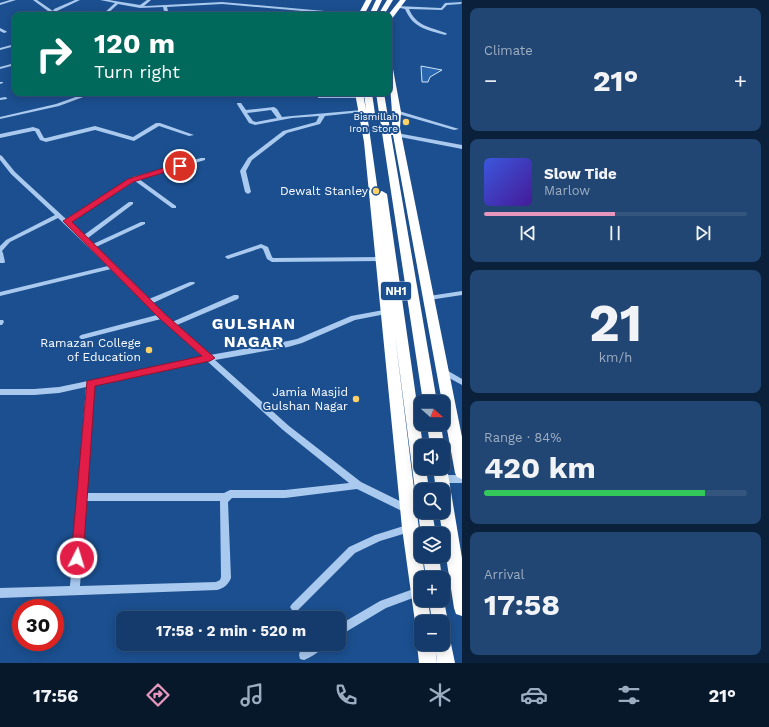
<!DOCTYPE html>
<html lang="en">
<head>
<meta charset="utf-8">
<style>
  body { margin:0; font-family:"Work Sans",sans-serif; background:#214673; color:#f1f3f6; height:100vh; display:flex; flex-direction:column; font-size:15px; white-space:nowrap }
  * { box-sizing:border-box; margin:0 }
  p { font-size:13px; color:#9dadc1 }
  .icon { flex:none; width:22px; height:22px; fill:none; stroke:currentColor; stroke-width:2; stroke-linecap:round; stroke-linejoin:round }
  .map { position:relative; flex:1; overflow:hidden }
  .details { display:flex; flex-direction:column; gap:8px; padding:8px; background:#0b203b; width:307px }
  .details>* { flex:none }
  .hud { position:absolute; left:12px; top:12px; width:380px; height:84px; border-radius:8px; box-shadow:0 2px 10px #0003,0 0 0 1px #33557e; background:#00695c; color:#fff; overflow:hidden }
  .needle { width:26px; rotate:111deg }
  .controls { position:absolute; left:414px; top:395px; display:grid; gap:8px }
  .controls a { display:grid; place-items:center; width:36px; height:36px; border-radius:8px; background:#143b6b; box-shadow:0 2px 10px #0003,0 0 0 1px #33557e; font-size:20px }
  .speed { position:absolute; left:12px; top:599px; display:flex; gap:8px; font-size:20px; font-weight:700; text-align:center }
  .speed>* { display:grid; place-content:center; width:52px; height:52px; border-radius:50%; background:#143b6b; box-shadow:0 2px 10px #0003,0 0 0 1px #33557e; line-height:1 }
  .speed .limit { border:6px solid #d22; background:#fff; color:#111 }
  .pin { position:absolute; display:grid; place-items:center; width:34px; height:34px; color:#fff; margin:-17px; border:2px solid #fff; border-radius:50%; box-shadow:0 1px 4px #0007 }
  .me { position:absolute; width:44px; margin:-22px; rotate:5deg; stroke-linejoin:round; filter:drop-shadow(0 0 3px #0008) }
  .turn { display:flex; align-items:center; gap:14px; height:84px; padding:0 16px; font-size:18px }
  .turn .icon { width:52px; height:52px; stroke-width:2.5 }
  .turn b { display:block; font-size:28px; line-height:34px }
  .big { font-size:30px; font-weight:700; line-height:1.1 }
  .details .tile { flex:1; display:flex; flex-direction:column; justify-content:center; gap:6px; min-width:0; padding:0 14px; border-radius:8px; background:#214673 }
  .details .dial { align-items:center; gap:0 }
  .dial b { font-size:52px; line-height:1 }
  .song { display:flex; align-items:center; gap:12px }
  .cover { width:48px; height:48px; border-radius:6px; background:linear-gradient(135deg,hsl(230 70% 55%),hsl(260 70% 35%)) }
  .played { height:4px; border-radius:2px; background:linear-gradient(90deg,#e797bd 50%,#33557e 50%) }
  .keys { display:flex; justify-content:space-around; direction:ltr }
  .heat { display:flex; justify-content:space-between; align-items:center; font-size:22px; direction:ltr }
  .charge { height:6px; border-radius:3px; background:linear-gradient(90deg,#34c759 84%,#33557e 0) }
  .trip { position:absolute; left:116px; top:611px; width:230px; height:40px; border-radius:8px; background:#143b6b; box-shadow:0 2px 10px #0003,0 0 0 1px #33557e; font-weight:700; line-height:40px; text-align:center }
  .dock { display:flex; height:64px; justify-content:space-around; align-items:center; background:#08182b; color:#9dadc1 }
  .dock .icon { width:28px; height:28px }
  .dock .active { color:#e797bd }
  .dock b { font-size:18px; color:#f1f3f6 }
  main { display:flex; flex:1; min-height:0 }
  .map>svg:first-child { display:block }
  .building { fill:#2a66ad; stroke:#cfe3fa }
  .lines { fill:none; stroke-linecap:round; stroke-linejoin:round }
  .minor { fill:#a9c9ee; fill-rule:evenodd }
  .highway { fill:#fff; fill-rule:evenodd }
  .route { fill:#e11d48; stroke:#92132f }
  .poi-dot { fill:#ffd166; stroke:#1b4f8f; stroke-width:1.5 }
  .labels { text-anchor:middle; stroke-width:4; stroke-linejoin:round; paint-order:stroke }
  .far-poi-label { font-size:10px; fill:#fff; stroke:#1b4f8f; text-anchor:end }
  .shield { fill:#1b4f8f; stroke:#bbcadd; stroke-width:1 }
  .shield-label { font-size:11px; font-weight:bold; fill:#fff }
  .poi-label { font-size:12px; fill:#fff; stroke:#1b4f8f; text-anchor:end }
  .district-label { font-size:16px; font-weight:bold; letter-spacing:1px; fill:#fff; stroke:#1b4f8f }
</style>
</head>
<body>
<main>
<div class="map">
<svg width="462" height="663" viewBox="0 0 462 663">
  <rect width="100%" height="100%" fill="#1b4f8f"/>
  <polygon class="building" points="421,66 442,70 430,77 428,82 422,82"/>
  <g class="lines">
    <g class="minor">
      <polygon points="10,0 16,0 0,5 0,3"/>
      <polygon points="33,0 37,0 53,11 54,9 75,0 80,0 57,11 55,15 51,15 52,14"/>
      <polygon points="100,0 109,0 140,5 147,0 151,0 144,6 146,6 222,2 325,11 372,13 374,14 368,15 325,13 222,4 167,7 169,15 165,15 163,7 140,8 118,4 106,15 102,15 115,3"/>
      <path d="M462,2L461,4L447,5L442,10L409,9C416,26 430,27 446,33L447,34L445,35C427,30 413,28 405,9L395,7L397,6L441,8L445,3Z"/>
      <polygon points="0,28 6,31 7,32 4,33 0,31"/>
      <polygon points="15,44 15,46 0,50 0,48"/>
      <polygon points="15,63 15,65 0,69 0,67"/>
      <polygon points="0,82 3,82 3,83 0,84"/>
      <polygon points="87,93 94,93 59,106 0,119 0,117 56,104"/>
      <polygon points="136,93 142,93 136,97 132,97 132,95"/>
      <polygon points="318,96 368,96 370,97 368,98 318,98"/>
      <polygon points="5,97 7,98 7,99 0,100 0,98"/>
      <path d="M237,103H241L246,110L274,107L277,109L282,117L292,116L362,110L364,111L362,112L325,116L320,124L287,133L252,160L246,171L251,192L248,194L245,192L240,171L248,158L283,131L316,122L319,116L292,118L255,125L249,123L237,104ZM271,110L277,118L256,122L253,121L247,113Z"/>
      <polygon points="395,111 399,111 459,129 454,130 395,113"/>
      <polygon points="156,123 160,123 194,135 189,136 159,126 134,141 95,130 46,142 40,140 35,131 33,131 0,138 0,134 33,127 39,129 44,138 46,138 95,126 133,137"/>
      <polygon points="397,133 462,145 462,149 395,136 395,134"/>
      <path d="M0,155L2,156L15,172L66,219L133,177L201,158H205V160L139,179L176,206V208H172L135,181L70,222L84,235L129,202H133V204L88,238L93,244L141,222H145V224L96,247L149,299L190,282H194L195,283L194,284L153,303L172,322L234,295H238L239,297L238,299L177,325L210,355L288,341L297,339L351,316L389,309H391L392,311L391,313L355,320L302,343L288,347L215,360L289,426L361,482L410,506L411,509L410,512L407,513L404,512L357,489L285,498H232L228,502L231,578C228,585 224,588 217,590L0,598V588L70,586L86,387L59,393L34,395H0V389H34L59,387L203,357L161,319L83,339H81L79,337L81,335L157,315L111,269L0,296V292L108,266L58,218L10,242L2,251L3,253L5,262L4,263H0V246L6,240L55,215L11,174L0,160ZM207,361L283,430L349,483L285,490H230L224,493H86L94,385ZM86,501H220L221,577L220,580L216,582L80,586Z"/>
      <polygon points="261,244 268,247 272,257 273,258 382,257 385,259 382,261 272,262 267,259 263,249 261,248 228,259 225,257 226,256"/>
      <polygon points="462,291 462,295 429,300 426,298 429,296"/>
      <polygon points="0,320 3,320 4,322 2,325 0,325"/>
      <polygon points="443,368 462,379 462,385 440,373 439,371 440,369"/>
      <polygon points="442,475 462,475 462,483 442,483 439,481 438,479 439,477"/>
      <polygon points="410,524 413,525 414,528 413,531 380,541 355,553 298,610 295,612 292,610 290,607 292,604 349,547 375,535"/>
      <polygon points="419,587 421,587 421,595 386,608 339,636 339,625 380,601"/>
      <path d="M311,644H325C322,651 311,657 304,660L300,659L299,655L300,651Z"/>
    </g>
    <g class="highway">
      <polygon points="366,0 372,0 364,15 358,15"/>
      <polygon points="376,0 382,0 375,15 369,15"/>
      <polygon points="387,0 393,0 384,15 378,15"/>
      <polygon points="400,0 406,0 391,20 389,21 388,15"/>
      <path d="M389,67L393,69L401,112L400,128L462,437V479L457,477L455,473L393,135H391L437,402H423L376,93H384L390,129L392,127C393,107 389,87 389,67Z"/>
      <polygon points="355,93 363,93 366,110 364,93 372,93 375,114 371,117 367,114 378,192 382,191 387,194 423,446 421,446 421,468 426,468 429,490 421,490 421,496 417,494 415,490 395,335 425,578 421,578 421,600 428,600 431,622 421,622 421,629 417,628 415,622 402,528 364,142"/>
      <polygon points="427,424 441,424 444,446 443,448 443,446 430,446"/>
      <polygon points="443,463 447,468 462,558 462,616 456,614 454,608 439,512 443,512 443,490 436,490 433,468 443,468"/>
      <polygon points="420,507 421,512 432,512 436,534 421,534 421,535 418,512"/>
      <polygon points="423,556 439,556 442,578 426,578"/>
      <polygon points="443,595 448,622 446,628 443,629 443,622 432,622 429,600 443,600"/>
      <polygon points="443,632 449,634 455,663 437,663 435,644 443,644"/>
      <polygon points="420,638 421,644 435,644 437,663 419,663 417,644"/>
    </g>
  </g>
  <polygon class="route" points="180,163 183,166 182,167 133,182 72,222 165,314 215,358 210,361 95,386 83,558 82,562 77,564 73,562 71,558 87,381 202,356 159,318 63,221 128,179"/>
  <g class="poi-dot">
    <circle cx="406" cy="122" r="4"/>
    <circle cx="376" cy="191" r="4"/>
    <circle cx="149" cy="350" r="4"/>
    <circle cx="356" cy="399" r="4"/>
  </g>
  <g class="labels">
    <g class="far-poi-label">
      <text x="398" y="120">Bismillah<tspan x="398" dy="12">Iron Store</tspan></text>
    </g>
    <rect class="shield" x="381" y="282" width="30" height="18" rx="3"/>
    <g class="shield-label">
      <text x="396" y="295">NH1</text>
    </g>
    <g class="poi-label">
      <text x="368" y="195">Dewalt Stanley</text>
      <text x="141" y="347">Ramazan College<tspan x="141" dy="14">of Education</tspan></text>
      <text x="348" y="396">Jamia Masjid<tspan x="348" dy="14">Gulshan Nagar</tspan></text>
    </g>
    <g class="district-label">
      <text x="254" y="329">GULSHAN<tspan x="254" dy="18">NAGAR</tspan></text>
    </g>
  </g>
</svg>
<div class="controls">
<a><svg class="needle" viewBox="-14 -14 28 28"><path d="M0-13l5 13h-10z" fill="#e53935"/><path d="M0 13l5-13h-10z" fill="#9dadc1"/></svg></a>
<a><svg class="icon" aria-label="sound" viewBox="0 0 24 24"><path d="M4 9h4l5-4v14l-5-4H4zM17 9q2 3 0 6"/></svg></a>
<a><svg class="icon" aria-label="search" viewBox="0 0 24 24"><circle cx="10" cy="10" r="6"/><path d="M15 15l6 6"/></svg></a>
<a><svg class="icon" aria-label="layers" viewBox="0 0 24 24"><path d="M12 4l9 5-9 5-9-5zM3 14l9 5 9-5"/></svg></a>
<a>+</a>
<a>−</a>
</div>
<div class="speed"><div class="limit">30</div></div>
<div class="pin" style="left:180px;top:166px;background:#d93025"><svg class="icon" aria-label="arrive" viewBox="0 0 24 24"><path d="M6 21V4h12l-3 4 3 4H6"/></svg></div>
<svg class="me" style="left:77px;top:558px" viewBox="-20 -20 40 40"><circle r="17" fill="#e11d48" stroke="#fff" stroke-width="3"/><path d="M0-11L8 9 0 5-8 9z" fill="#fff"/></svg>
<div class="trip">17:58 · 2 min · 520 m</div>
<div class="hud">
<div class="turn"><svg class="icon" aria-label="right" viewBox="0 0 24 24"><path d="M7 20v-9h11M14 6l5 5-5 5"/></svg><div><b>120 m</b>Turn right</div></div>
</div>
</div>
<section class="details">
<div class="tile"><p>Climate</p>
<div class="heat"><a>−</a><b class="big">21°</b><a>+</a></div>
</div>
<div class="tile">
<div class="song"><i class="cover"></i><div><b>Slow Tide</b><p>Marlow</p></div></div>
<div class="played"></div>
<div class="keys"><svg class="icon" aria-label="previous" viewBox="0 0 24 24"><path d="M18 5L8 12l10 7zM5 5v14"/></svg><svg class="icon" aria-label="pause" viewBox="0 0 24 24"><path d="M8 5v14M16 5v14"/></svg><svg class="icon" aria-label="next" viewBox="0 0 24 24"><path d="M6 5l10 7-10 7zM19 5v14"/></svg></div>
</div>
<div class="tile dial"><b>21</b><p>km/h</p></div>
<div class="tile"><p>Range · 84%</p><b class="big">420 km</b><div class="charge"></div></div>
<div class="tile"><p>Arrival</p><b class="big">17:58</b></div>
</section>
</main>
<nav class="dock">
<b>17:56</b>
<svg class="icon active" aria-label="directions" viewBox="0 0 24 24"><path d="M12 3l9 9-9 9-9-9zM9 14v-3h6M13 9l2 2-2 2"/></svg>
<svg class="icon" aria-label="music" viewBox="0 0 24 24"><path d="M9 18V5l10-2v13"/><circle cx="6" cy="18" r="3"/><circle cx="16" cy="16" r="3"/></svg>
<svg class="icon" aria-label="phone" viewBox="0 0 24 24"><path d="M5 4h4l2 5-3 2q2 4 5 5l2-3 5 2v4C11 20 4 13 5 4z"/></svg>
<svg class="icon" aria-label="climate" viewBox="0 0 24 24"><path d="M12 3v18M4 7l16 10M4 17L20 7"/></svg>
<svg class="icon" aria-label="car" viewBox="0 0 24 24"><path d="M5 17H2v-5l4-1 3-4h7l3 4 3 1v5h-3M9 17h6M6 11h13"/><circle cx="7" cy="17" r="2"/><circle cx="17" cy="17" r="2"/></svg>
<svg class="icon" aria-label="filters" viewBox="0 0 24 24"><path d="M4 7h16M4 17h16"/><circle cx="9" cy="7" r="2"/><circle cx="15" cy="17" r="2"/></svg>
<b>21°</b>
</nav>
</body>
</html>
